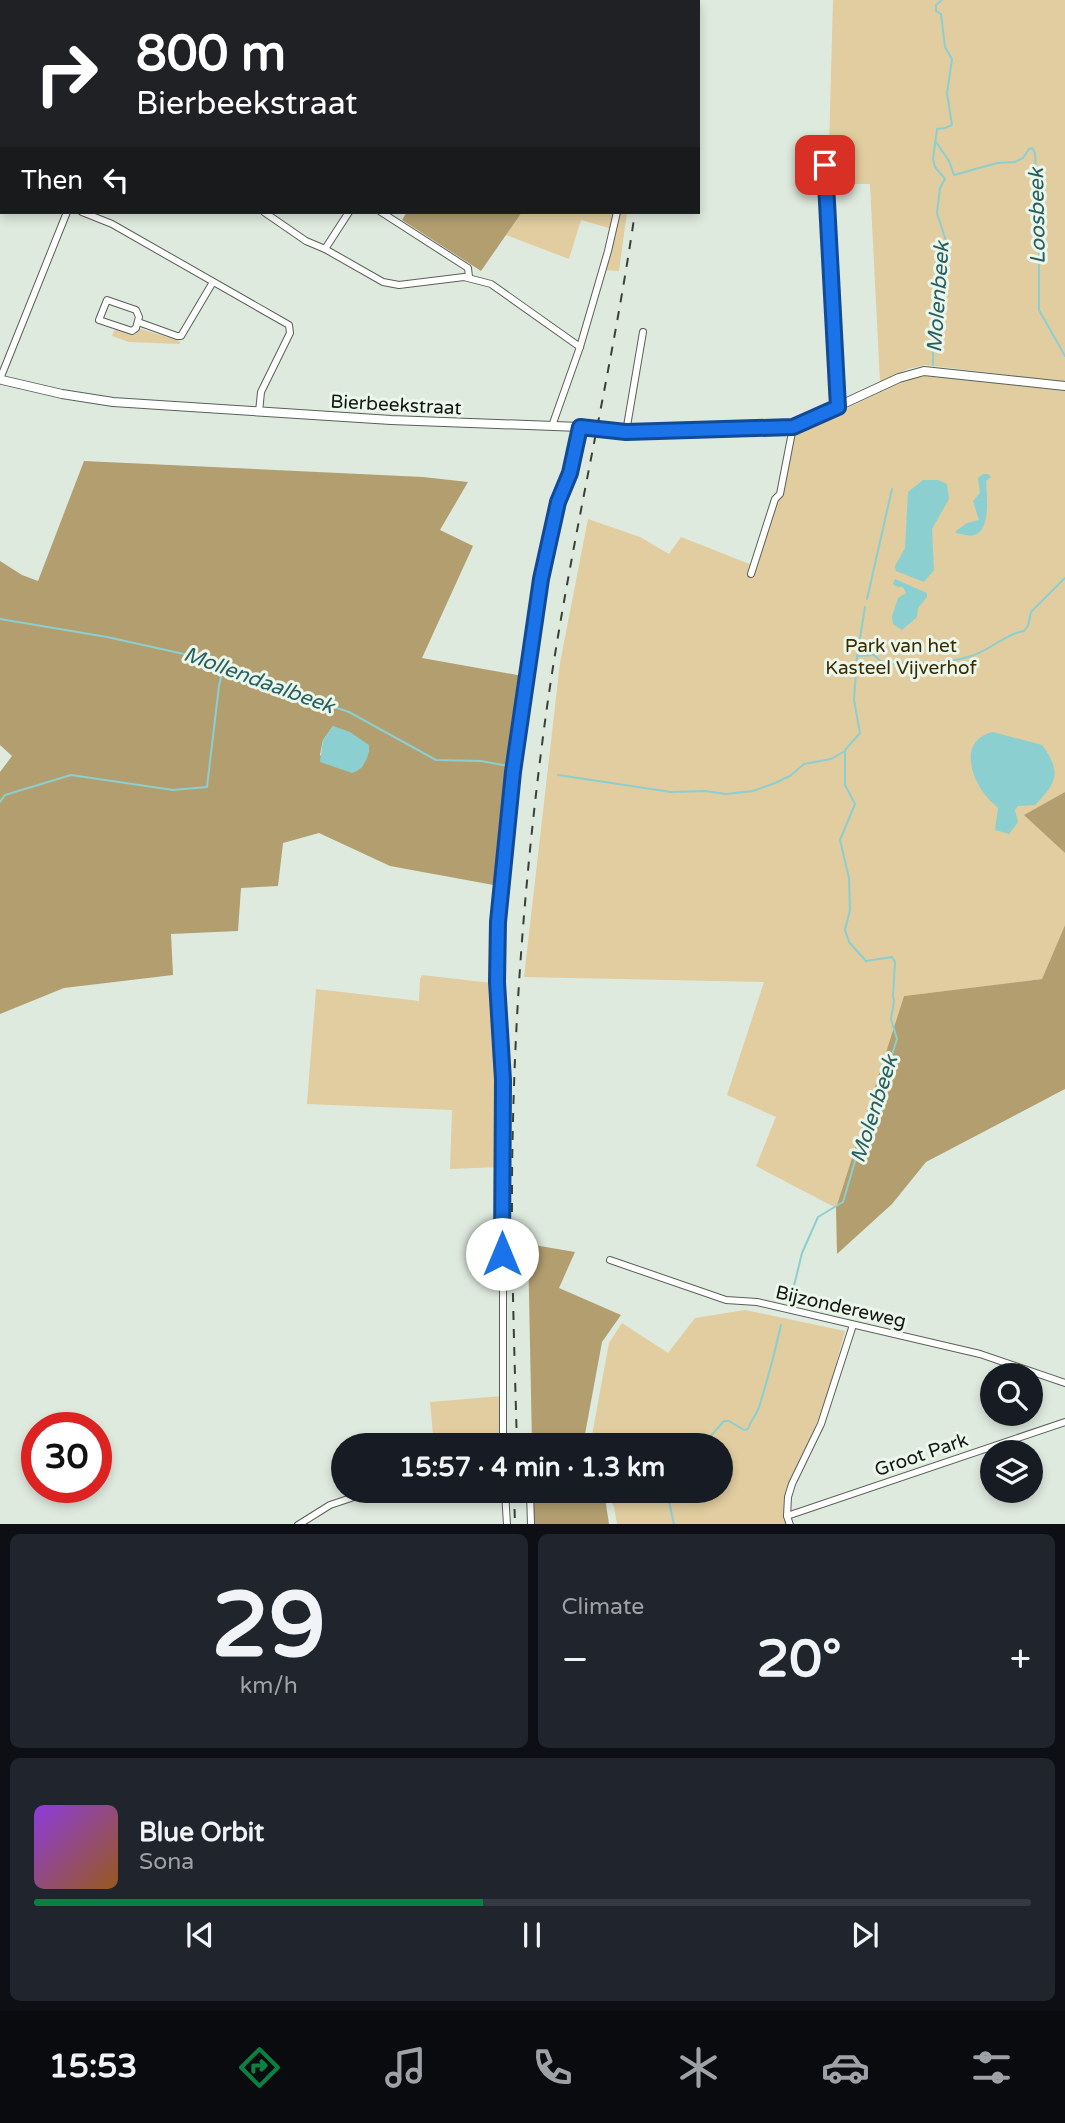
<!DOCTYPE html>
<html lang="en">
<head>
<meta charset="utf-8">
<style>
  body { margin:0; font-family:"Varela Round",sans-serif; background:#20242c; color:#f1f3f6; height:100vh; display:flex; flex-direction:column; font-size:26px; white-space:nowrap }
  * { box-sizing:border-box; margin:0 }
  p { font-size:23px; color:#9ea1a6 }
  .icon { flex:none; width:38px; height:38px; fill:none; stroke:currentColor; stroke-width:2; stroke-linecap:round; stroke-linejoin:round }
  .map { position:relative; height:1524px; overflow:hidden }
  .panel { display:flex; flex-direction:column; gap:10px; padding:10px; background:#0d0f14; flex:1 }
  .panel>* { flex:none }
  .top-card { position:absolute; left:0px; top:0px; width:700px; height:214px; box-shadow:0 4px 10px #0003; background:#202124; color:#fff; overflow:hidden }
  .fabs { position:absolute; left:980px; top:1363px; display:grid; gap:14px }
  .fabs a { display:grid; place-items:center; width:63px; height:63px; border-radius:50%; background:#171b24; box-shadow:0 4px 10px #0003; font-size:35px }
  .speed { position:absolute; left:21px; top:1412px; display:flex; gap:14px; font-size:35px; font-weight:700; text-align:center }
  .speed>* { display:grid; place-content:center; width:91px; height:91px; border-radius:50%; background:#171b24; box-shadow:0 4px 10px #0003; line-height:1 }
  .speed .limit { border:10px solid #d22; background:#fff; color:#111 }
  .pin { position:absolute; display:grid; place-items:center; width:60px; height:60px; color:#fff; margin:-30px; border-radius:14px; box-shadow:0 4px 10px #0006 }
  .me { position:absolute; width:77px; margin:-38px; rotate:0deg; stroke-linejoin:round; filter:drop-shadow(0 0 5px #0008) }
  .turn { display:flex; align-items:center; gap:24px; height:147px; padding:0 21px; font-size:32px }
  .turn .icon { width:91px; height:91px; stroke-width:2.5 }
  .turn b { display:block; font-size:49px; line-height:60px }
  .then { display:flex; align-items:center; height:66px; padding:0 21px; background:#0003; gap:14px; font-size:26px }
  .big { font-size:52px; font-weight:700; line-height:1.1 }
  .panel .widget { flex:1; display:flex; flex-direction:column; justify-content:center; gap:10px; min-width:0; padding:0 24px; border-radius:10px; background:#20242c }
  .panel .dial { align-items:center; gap:0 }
  .dial b { font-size:91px; line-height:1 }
  .song { display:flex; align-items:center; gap:21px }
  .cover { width:84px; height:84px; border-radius:10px; background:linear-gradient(135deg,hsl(270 70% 55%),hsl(30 70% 35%)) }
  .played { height:7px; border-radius:4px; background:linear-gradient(90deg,#0b8043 45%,#363941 45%) }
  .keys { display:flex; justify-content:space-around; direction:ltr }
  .heat { display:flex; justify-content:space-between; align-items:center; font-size:38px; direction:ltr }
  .panel .tiles { flex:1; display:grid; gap:10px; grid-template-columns:1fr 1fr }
  .widget:last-child { grid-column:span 2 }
  .trip { position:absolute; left:331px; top:1433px; width:402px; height:70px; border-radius:35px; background:#171b24; box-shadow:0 4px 10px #0003; font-weight:700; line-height:70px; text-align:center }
  .dock { display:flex; height:112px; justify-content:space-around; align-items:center; background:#090b0e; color:#9ea1a6 }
  .dock .icon { width:49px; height:49px }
  .dock .current { color:#0b8043 }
  .dock b { font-size:32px; color:#f1f3f6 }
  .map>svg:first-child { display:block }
  .green { fill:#e1cd9f }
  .forest { fill:#b29e6f; fill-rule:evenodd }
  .water { fill:#8ccfd1 }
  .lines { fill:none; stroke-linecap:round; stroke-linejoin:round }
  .stream { stroke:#8ccfd1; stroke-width:2 }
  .street-casing { stroke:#586157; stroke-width:8 }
  .secondary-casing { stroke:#586157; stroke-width:10 }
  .street { stroke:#fff; stroke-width:6 }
  .secondary { stroke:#fff; stroke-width:8 }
  .rail { stroke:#3a3f39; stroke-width:2; stroke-dasharray:9 9; stroke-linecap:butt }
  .route-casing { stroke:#114b97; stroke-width:18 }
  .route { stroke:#1a73e8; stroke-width:12 }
  .labels { text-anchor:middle; stroke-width:6; stroke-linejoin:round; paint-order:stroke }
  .street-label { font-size:19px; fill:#121511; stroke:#ecf7eb }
  .park-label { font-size:19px; fill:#3a2b02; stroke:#ecf7eb }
  .water-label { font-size:21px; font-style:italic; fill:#286062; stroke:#ecf7eb }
</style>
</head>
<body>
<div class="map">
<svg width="1065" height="1525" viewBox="0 0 1065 1525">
  <rect width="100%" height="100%" fill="#dfeade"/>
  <g class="green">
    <polygon points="833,0 1065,0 1065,382 925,365 908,369 880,382 870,184 828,184"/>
    <polygon points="522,212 615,212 612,229 581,220 569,259 506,235"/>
    <polygon points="618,212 627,212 619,271 605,270"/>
    <polygon points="115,328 135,335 138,328 180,341 180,344 129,342 112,336"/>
    <polygon points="930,375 1065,391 1065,792 1025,815 1065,853 1065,925 1042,979 904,996 836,1208 756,1166 776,1117 727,1095 764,982 524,977 560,663 588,519 640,537 669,554 681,537 757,567 778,498 794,433 909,379"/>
    <polygon points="422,975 492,983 497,988 500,1167 450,1169 452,1110 307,1104 316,989 419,1001 420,979"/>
    <polygon points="745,1310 845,1331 826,1401 787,1491 788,1524 617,1524 614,1507 607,1491 721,1491 721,1446 590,1446 609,1343 622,1323 668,1353 695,1318"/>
    <polygon points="502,1396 501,1445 434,1445 430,1402"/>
  </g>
  <g class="forest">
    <polygon points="407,212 522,212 481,271 402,220"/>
    <path d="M84,461L423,477L468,482L440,530L473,546L422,658L523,676L499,886L390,866L319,833L283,843L278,886L241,888L238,931L171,934L173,975L64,988L0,1014V772L12,756L0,745V561L22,575L38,581ZM333,726L369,750C363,766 362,775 343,769C331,766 328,763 320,755L323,740Z"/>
    <polygon points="1065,792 1065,853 1024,815"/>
    <polygon points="1065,925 1065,1089 926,1162 892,1204 837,1254 836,1208 904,996 1042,979"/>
    <polygon points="528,1244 575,1252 559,1288 621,1315 602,1342 583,1445 532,1445"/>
    <polygon points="533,1491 600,1491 606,1504 609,1524 534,1524"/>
  </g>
  <g class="water">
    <path d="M983,474H988L991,477L986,481C987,495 991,531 974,535C969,537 962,534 956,533V531L967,523L979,520L973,501L980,493L978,478Z"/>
    <polygon points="923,480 938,480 947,484 949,499 932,529 934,570 924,582 896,571 895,566 905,548 908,492"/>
    <polygon points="895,579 927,593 927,597 918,608 917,617 902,630 893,624 892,616 898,598 906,593 903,587 898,587 893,584"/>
    <path d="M333,726L350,732L369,745C370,756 363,770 352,773L320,762L323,740Z"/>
    <path d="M993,732L1042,745C1062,772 1057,783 1035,805L1018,806L1015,810L1018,822L1009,834L995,830L998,808C995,804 990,801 986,796C970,776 959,740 993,732Z"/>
  </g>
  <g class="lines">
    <g class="stream">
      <polyline points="936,142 949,161 954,175 997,163 1015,162 1023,158 1029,149 1032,148 1035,153 1039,251 1039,310 1065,356"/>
      <polyline points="933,365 933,349 937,340 942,310 946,241 937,213 940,188 945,179 935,167 933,159 937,129 945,128 952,125 947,93 952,59 945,47 941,14 936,11 936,5 942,0"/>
      <polyline points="867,599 892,489"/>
      <polyline points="0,619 107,637 184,654 195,654 215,663 224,664 264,684 349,712 436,760 481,761 508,766"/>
      <path d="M858,656L874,655L884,664C911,663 944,665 971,656C989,651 1007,633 1024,631L1028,626L1031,612L1065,578"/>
      <polyline points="558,775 671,792 705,791 726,794 753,791 775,783 790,776 804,764 831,759 843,752"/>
      <polyline points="0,802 5,795 71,775 173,790 207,787 219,686 224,664"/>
      <polyline points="789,1306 802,1253 818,1217 843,1202 861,1141 871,1122 897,1039 891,1019 894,1001 893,996 895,962 892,957 866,961 849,942 845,930 850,910 849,878 840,840 855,804 845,785 845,750 860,733 854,700 857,656 865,607"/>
      <path d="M702,1446L724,1421H729L744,1430L748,1429C751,1420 758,1413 760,1404C768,1378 775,1352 781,1325"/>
      <polyline points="667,1491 674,1525"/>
    </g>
    <g class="street-casing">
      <g id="street">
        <polyline points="102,0 103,2"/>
        <polyline points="155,2 156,0"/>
        <polyline points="825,165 838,407"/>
        <polyline points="82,212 112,224 289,325 290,333 261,392 259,412"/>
        <polyline points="264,212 306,241 325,249 383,282 399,285 464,277 491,284 580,347"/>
        <polyline points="381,212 468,268 469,277"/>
        <polyline points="325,249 349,212"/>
        <polygon points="107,300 136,310 139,317 136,328 132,331 99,320"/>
        <polyline points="138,322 177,336 181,336 213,282"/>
        <polyline points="0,379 67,212"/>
        <polyline points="552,426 580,347 608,251 617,212"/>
        <polyline points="626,432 643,332"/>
        <polyline points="751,574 775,499 780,494 793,427"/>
        <polyline points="610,1260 726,1300 757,1302 980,1354 1065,1383"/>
        <polyline points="503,1446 503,1080 497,982 498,922 513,772 541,579 558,502 570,473 580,427"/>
        <polyline points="505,1491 507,1525"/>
        <polyline points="530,1491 531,1525"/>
        <polyline points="787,1516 1065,1422"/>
        <polyline points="298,1525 330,1505 372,1491"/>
        <polyline points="790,1525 787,1516 788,1497 792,1484 821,1424 853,1325"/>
      </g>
    </g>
    <g class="secondary-casing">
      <polyline id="secondary" points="2,380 62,394 113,402 391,420 580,427 626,432 793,427 899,378 924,371 1065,386"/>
    </g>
    <use href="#street" class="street"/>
    <use href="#secondary" class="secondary"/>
    <g class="rail">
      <polyline points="652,2 652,0"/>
      <path d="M517,1446C514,1337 510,1229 513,1121C516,990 527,859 544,729C567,555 610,385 635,212"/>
      <polyline points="514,1491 515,1525"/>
    </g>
  </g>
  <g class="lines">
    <g class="route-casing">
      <polyline id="route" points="502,1254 503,1080 497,982 498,922 513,772 541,579 558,502 570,473 580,427 626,432 793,427 838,407 825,165"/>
    </g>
    <use href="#route" class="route"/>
  </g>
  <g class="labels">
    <g class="street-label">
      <text transform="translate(396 404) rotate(3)" y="7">Bierbeekstraat</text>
      <text transform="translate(841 1306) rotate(13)" y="7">Bijzondereweg</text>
      <text transform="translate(921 1454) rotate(-19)" y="7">Groot Park</text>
    </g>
    <g class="park-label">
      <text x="901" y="652">Park van het<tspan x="901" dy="22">Kasteel Vijverhof</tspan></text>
    </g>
    <g class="water-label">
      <text transform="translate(1037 216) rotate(-91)" y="7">Loosbeek</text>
      <text transform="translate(938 297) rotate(-86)" y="7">Molenbeek</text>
      <text transform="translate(259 680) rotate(20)" y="7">Mollendaalbeek</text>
      <text transform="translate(874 1109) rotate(-72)" y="7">Molenbeek</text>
    </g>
  </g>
</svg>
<div class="fabs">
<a><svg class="icon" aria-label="search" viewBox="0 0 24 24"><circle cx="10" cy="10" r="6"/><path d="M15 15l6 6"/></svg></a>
<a><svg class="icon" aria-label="layers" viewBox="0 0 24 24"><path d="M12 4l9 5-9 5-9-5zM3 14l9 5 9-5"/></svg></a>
</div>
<div class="speed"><div class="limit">30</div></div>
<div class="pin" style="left:825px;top:165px;background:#d93025"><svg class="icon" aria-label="arrive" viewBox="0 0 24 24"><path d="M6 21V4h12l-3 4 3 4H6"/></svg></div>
<svg class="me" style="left:502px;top:1254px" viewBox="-20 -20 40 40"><circle r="19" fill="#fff"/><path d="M0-13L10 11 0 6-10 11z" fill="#1a73e8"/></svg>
<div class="trip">15:57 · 4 min · 1.3 km</div>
<div class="top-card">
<div class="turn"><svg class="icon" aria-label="right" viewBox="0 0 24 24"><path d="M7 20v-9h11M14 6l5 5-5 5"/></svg><div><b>800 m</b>Bierbeekstraat</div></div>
<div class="then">Then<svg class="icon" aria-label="left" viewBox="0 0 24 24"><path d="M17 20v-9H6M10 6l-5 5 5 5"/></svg></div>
</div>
</div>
<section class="panel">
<div class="tiles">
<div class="widget dial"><b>29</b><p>km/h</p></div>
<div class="widget"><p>Climate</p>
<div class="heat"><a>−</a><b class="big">20°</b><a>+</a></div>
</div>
<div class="widget">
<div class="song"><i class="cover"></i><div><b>Blue Orbit</b><p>Sona</p></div></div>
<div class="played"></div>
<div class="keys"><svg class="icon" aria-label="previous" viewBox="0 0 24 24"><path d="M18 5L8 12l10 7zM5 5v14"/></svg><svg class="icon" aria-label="pause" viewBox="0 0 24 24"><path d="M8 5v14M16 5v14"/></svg><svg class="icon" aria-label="next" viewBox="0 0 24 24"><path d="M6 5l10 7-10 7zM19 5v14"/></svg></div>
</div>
</div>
</section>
<nav class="dock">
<b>15:53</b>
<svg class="icon current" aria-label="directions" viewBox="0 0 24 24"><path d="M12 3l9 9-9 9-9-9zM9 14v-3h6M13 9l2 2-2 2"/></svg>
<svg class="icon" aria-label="music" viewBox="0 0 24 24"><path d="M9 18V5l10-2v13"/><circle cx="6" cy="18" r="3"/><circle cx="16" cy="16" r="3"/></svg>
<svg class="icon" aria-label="phone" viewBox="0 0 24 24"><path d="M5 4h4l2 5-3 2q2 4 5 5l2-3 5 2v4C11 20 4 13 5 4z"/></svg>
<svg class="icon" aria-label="climate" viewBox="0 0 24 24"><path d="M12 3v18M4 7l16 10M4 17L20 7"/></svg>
<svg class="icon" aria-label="car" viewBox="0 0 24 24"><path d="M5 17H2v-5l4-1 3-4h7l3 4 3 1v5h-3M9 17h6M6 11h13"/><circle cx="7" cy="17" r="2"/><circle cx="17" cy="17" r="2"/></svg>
<svg class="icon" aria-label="filters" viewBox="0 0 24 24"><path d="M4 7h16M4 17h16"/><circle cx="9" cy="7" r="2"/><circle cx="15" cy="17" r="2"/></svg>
</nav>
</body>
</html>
